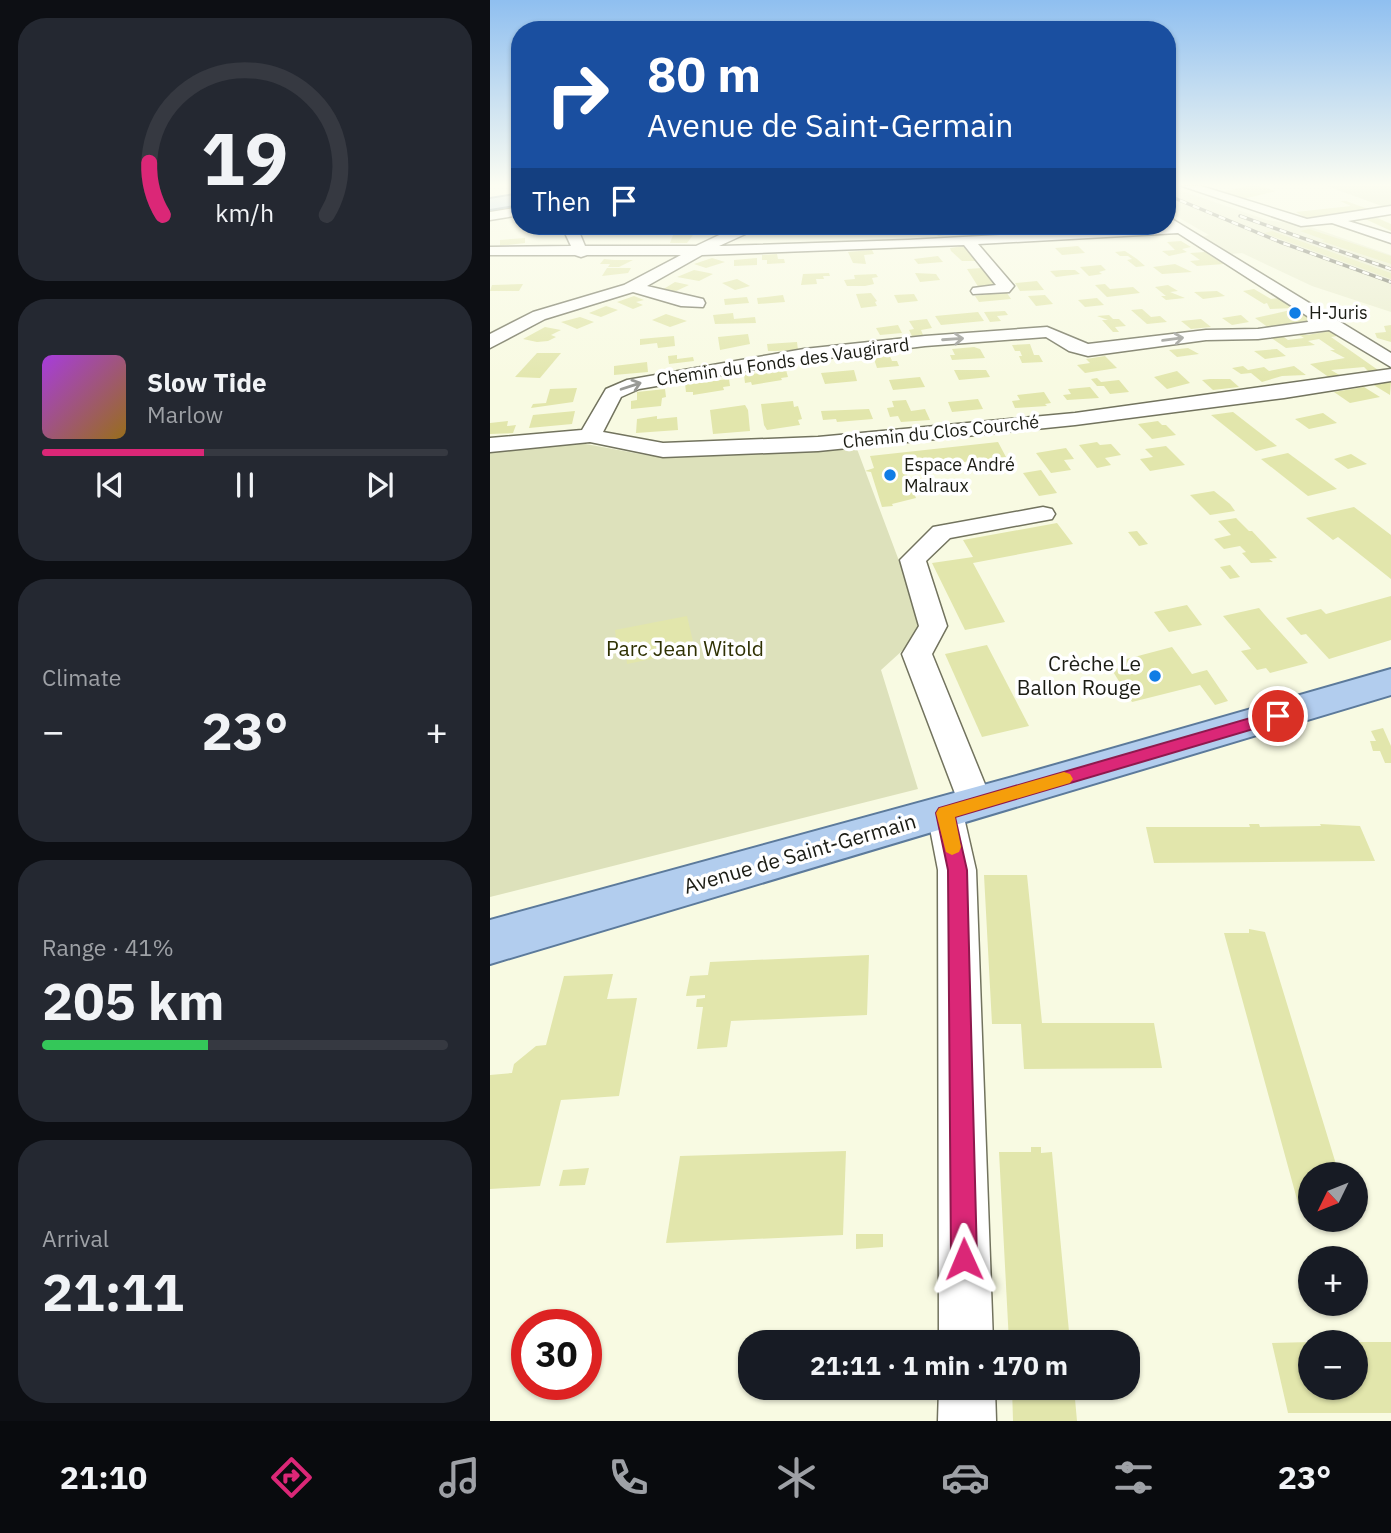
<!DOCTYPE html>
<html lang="en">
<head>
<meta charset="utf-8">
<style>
  body { margin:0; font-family:"IBM Plex Sans",sans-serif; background:#242831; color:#f1f3f6; height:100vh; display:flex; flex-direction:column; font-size:26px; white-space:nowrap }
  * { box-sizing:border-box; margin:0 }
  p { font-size:23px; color:#9ea1a6 }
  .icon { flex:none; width:38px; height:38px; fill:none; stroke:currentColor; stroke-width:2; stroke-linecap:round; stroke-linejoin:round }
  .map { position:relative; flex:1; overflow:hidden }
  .panel { display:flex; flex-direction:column; gap:18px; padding:18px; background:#0d0f14; width:490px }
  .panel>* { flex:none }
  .top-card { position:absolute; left:21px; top:21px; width:665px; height:214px; border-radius:28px; box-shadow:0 2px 5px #0004; background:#1a4fa0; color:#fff; overflow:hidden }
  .needle { width:46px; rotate:227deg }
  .fabs { position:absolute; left:808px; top:1162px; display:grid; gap:14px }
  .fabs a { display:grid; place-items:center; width:70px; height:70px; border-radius:50%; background:#171b24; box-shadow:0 2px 5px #0004; font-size:35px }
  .speed { position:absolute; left:21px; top:1309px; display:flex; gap:14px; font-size:35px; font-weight:700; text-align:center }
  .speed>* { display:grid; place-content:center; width:91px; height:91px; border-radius:50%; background:#171b24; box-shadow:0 2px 5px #0004; line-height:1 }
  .speed .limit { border:10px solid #d22; background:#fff; color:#111 }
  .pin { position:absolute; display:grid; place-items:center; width:60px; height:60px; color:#fff; margin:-30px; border:4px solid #fff; border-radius:50%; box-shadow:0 2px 7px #0007 }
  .me { position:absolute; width:77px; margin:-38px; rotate:359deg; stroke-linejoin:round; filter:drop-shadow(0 0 5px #0008) }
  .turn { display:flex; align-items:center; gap:24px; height:147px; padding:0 21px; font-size:32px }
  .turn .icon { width:91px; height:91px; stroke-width:2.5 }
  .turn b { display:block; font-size:49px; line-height:60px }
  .then { display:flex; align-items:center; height:66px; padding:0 21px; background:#0003; gap:14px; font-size:26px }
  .big { font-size:52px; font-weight:800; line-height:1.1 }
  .panel .tile { flex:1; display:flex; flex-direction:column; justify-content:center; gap:10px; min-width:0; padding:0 24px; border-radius:28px; background:#242831 }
  .panel .dial { align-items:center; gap:0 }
  .dial svg { height:182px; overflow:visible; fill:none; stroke:#363941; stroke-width:7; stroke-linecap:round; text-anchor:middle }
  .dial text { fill:#f1f3f6; stroke:none }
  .song { display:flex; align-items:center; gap:21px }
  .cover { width:84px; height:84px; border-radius:10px; background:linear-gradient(135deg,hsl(280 70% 55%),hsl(40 70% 35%)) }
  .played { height:7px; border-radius:4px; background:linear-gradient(90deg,#db2777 40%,#363941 40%) }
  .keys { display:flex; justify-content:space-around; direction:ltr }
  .heat { display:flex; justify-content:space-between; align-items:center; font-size:38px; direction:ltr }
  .charge { height:10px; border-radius:5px; background:linear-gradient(90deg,#34c759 41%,#363941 0) }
  .trip { position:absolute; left:248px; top:1330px; width:402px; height:70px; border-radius:28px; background:#171b24; box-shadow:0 2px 5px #0004; font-weight:800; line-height:70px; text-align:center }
  .tab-bar { display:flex; height:112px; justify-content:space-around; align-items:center; background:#090b0e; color:#9ea1a6 }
  .tab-bar .icon { width:49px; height:49px }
  .tab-bar .selected { color:#db2777 }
  .tab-bar b { font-size:32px; color:#f1f3f6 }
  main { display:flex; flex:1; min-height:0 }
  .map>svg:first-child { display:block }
  .built { fill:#eaedce }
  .green { fill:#dde1bb }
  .building { fill:#e2e6ac }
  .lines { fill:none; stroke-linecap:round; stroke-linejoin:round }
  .minor-casing { stroke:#72735e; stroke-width:3 }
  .major-casing { stroke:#5c7a9b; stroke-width:4 }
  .minor { fill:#fff; fill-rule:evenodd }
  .major { fill:#b2cdee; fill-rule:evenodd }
  .rail-casing { stroke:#6a6b5e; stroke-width:3.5 }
  .rail { stroke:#fff; stroke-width:2.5; stroke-dasharray:7; stroke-linecap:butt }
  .oneway { stroke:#989995 }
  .route { fill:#db2777; stroke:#8e194d; stroke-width:2 }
  .slow { fill:#f59e0b }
  .poi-dot { fill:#107de5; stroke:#fff; stroke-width:2.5 }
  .labels { text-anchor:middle; stroke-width:7; stroke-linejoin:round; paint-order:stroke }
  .far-poi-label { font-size:18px; fill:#1b1c14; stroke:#fff; text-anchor:start }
  .far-street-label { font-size:18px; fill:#1b1c14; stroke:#fff }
  .park-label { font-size:21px; fill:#2f3103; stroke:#fff }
  .poi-label { font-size:21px; fill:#1b1c14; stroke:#fff; text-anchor:end }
  .street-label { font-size:21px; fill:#1b1c14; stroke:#fff }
</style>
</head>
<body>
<main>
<section class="panel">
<div class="tile dial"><svg viewBox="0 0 100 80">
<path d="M14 69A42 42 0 1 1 86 69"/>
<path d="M14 69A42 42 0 0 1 8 46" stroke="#db2777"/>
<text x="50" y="56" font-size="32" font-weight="700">19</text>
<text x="50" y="72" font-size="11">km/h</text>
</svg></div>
<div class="tile">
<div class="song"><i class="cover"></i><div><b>Slow Tide</b><p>Marlow</p></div></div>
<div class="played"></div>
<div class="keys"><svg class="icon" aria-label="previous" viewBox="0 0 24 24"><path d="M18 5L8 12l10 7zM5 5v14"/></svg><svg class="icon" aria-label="pause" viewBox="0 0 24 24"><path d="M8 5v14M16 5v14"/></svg><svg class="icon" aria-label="next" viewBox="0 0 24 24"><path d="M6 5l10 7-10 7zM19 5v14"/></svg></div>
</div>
<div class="tile"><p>Climate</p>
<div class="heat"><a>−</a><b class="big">23°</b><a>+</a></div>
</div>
<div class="tile"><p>Range · 41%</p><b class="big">205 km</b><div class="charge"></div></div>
<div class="tile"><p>Arrival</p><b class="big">21:11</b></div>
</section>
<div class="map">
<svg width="901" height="1421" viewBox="0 0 901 1421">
  <rect width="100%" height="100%" fill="#f8fae2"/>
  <polygon class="built" points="677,186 777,220 818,226 901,255 901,312 822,286 752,253 741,254 711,237 719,235 677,211"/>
  <g class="green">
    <polygon points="837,186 901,186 901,207 897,208"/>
    <polygon points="74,440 161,456 367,449 435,630 391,670 428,789 0,897 0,448"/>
  </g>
  <g class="building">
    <polygon points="758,186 770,186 786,191 753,199 732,192"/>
    <polygon points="850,201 856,201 878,209 816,218 806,212 861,206"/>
    <polygon points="883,216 901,224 901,231 871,217"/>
    <polygon points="462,228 468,233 448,236 442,230"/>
    <polygon points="819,229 901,256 901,264 831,241 835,240 810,231"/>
    <polygon points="782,231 901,273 901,279 774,233"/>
    <polygon points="183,235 203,235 197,243 180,243"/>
    <polygon points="35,238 35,243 10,246 10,240"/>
    <polygon points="691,241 701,247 692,249 697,252 679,256 672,251 685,250 677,242"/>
    <polygon points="474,246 482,255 480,256 484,256 489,261 472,261 461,251 460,248"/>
    <polygon points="588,246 595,253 572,255 565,248"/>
    <polygon points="382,250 384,254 374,255 376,264 363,263 358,252"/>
    <polygon points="635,251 647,259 655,266 646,267 637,260 642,259 638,256 630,256 625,252"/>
    <polygon points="715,252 731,262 734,264 707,266 700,261 710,260 700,253"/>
    <polygon points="287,254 288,259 294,259 295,263 277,264 277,260 272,260 272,255"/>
    <polygon points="448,256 453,262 428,264 424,259"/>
    <polygon points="222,258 235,262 216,268 204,264"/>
    <polygon points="267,258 267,265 244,266 244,260"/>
    <polygon points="114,259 124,260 143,260 129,267 118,267 120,264 110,264"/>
    <polygon points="685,264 702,272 672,274 663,267"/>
    <polygon points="611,265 616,270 609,272 612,274 599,276 590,267"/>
    <polygon points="117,268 141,268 138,273 112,276"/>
    <polygon points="492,268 503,277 500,277 505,287 489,288 477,269"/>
    <polygon points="204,270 219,273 223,274 209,281 187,277"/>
    <polygon points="573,270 585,270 590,274 566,277 560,271"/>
    <polygon points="339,273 340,276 333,276 334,279 326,279 327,284 311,285 313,274"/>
    <polygon points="425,273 446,274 450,280 430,282"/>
    <polygon points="386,274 388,277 382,278 384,284 375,286 357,286 354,280 365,279 364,275"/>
    <polygon points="247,279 260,286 245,290 232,283"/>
    <polygon points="547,281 554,290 530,291 525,283"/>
    <polygon points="185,282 199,285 184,292 172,290"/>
    <polygon points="33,284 29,291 0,291 2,285"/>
    <polygon points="615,284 620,289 643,287 650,293 617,297 605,285"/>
    <polygon points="678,285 688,291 680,292 695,298 676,300 671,296 676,296 665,287"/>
    <polygon points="764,289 781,299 788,298 803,308 780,309 777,303 774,304 753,291"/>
    <polygon points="727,291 735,296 713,299 704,292"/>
    <polygon points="510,292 517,293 521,299 489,302 485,296"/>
    <polygon points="381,293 387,301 385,302 387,306 371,308 366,294"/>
    <polygon points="424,294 428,301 408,303 404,295"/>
    <polygon points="293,295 295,302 268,304 267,298"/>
    <polygon points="555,295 563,304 546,306 538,296"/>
    <polygon points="144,296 154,300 146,302 153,305 143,309 127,302"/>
    <polygon points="257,297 259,303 235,305 234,299"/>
    <polygon points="607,298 614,305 595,307 588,300"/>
    <polygon points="116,306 128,310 111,317 99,313"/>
    <polygon points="652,309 661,317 670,316 677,322 657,324 641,310"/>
    <polygon points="805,309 826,322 779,328 765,318"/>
    <polygon points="515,311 518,315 507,316 511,321 500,322 494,312"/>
    <polygon points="488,312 494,321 451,325 445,316"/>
    <polygon points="243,313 244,319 265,317 266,323 225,324 223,315"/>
    <polygon points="176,314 197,321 180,327 162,320"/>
    <polygon points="619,315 623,319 629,319 636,326 625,327 629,332 623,332 612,320 618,320 607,316"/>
    <polygon points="751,315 759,322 742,325 732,318"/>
    <polygon points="90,317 104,322 87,329 71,322"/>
    <polygon points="437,319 442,328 431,330 433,335 422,336 419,330 424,329 419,321"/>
    <polygon points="711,319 721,327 701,329 691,321"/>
    <polygon points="408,325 412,333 390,335 386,328"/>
    <polygon points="901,325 901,342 887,338 885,333 896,332 894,326"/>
    <polygon points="55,327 71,330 61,335 66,337 58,341 47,342 33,339"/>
    <polygon points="840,331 847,336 841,337 888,370 878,371 874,367 841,370 851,376 840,378 820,364 855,358 840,350 845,350 829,339 818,341 825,345 796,348 780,337 791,335 798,340 814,338 806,333 817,335"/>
    <polygon points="258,334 260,344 230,350 228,337"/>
    <polygon points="184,336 185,346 168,348 167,343 150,345 150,339"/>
    <polygon points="307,342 308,350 285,351 278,351 277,344"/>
    <polygon points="540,344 544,355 549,355 553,362 532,363 529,356 532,356 530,351 525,351 522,345"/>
    <polygon points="484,347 490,349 495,358 462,360 460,355 465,355 462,349"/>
    <polygon points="698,348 709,354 687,357 679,350"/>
    <polygon points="787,349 796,356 775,359 764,351"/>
    <polygon points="47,353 71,353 50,378 25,377"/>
    <polygon points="399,354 402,361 407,361 409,366 387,368 383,356"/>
    <polygon points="187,355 187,359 203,357 204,361 179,364 178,356"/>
    <polygon points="615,356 627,368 595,373 587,365 600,363 596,359"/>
    <polygon points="157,362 158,372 124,375 124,366"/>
    <polygon points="753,366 758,370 774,367 779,371 804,366 816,375 792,376 772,382 761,373 751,374 742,368"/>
    <polygon points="296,370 298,377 291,378 292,380 262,385 261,382 255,383 254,375"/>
    <polygon points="364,370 367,381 335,384 331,373"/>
    <polygon points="464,370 496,370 500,377 469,380"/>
    <polygon points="687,371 700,383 677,389 664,377"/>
    <polygon points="430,377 435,387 403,390 399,380"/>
    <polygon points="607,378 611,382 629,380 639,392 620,394 614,386 607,386 601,379"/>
    <polygon points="239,379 240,386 233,387 234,390 203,395 203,392 196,392 195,384"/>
    <polygon points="720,379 740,379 749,387 723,390 712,380"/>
    <polygon points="901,381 900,395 882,384"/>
    <polygon points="600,387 609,398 577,400 573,395 581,394 578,389"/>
    <polygon points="874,387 890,397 860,403 844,392"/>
    <polygon points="87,388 83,402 41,408 43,404 56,403 60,389"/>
    <polygon points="175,389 176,397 172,398 171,406 141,409 141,401 147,400 147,392"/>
    <polygon points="554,392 561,403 555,404 557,406 525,408 522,401 530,400 527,395"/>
    <polygon points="488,399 493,409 462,412 458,402"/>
    <polygon points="416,400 421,411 435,409 440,420 411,422 408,416 400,417 397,408 404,407 402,401"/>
    <polygon points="303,401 304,407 308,406 312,419 308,420 310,425 277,430 274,425 271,404"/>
    <polygon points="255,405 258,410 260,431 223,434 220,410"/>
    <polygon points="379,409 383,419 347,422 346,419 333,420 331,411"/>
    <polygon points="85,411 82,424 39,428 43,415"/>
    <polygon points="743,412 787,446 766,451 721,415"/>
    <polygon points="833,413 847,423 819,429 805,419"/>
    <polygon points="167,416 167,419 187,417 188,430 146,433 147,419"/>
    <polygon points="18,421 17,426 26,425 23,433 0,434 0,423"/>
    <polygon points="668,421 672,425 676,425 686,435 662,439 648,424"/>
    <polygon points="508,442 516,457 415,469 419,480 430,478 435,481 420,484 426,498 402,504 403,506 392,507 381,472 375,471 384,468 380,456"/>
    <polygon points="607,442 610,445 621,444 631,455 615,458 621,465 607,468 589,445"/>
    <polygon points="676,446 695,465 660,471 650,459 663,457 655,449"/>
    <polygon points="576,448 584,459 574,460 581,470 561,473 546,453"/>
    <polygon points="798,453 847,489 818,496 771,459"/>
    <polygon points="861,454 877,464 858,469 844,459"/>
    <polygon points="551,470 567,493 549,496 533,473"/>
    <polygon points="724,491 740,504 745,511 720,515 700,495"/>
    <polygon points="864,507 901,535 901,579 848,537 843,540 816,518"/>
    <polygon points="746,518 759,531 762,531 787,558 779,559 783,562 761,563 752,553 756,552 750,546 734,549 724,539 741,535 728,521"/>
    <polygon points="567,523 583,544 483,563 515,622 475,630 442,563 483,557 473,540"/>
    <polygon points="647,531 658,544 649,546 638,532"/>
    <polygon points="740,565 750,577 740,579 730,567"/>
    <polygon points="901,596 901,640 839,659 816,634 811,635 796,618 831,609 836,614"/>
    <polygon points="697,605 712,625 679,632 664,612"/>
    <polygon points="769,608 774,614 818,663 780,673 776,668 767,670 751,651 761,649 733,616"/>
    <polygon points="197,616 205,650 137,664 135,646 127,648 125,630"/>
    <polygon points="497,645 539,726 492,737 455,654"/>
    <polygon points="682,647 702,674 717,670 738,701 725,705 710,685 642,702 639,697 635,698 627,687 632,686 622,670 633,667 629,661"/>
    <polygon points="893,728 901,746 901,763 895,763 890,751 883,751 880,741 886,741 881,731"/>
    <polygon points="759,824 769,824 770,827 831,826 830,824 870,826 885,861 664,863 656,827 760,827"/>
    <polygon points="494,875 537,875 552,1023 664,1023 672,1068 534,1069 531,1024 502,1024"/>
    <polygon points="759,929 775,932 849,1174 821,1174 821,1203 808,1203 734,933 759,933"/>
    <polygon points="379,955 377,1015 241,1021 237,1047 207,1049 213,1007 206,1007 207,999 215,998 215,995 196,996 200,976 218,975 220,962"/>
    <polygon points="123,974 117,999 147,998 129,1096 71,1100 50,1186 0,1189 0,1075 22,1073 24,1064 46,1046 56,1045 74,976"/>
    <polygon points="541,1147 551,1147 551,1153 562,1152 580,1342 519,1342 509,1152 541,1152"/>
    <polygon points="356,1151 353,1235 176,1243 190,1156"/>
    <polygon points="99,1168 95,1185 69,1186 73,1170"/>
    <polygon points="366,1234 393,1234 393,1247 366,1249"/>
    <polygon points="821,1342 821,1388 866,1388 866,1342 901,1342 901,1413 798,1413 782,1343"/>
    <polygon points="522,1388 584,1388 587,1421 523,1421"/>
  </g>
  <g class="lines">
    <g class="minor-casing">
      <g id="minor">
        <polygon points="692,186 711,186 817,219 901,206 901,214 858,221 901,234 901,243 842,223 811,226"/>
        <polygon points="30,207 30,215 0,220 0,212"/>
        <polygon points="677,216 901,353 901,367 839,330 768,339 716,340 598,356 579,351 556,337 435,346 314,361 149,389 131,397 113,432 173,443 328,437 585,413 901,369 901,381 794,398 585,425 328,451 173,457 100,442 0,452 0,438 92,430 116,389 137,380 314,349 435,336 557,327 598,344 716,330 768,329 825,321 688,233 488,244 524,286 519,292 483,294 481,291 483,288 506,285 474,245 212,255 157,286 213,299 215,303 213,307 191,306 143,292 55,319 0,348 0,334 43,312 134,285 191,255 97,255 91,257 85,255 0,255 0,247 81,246 75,233 83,226 98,226 90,234 95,246 206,246 244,228 273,226 229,246 232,246 418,240 677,226"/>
        <polygon points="553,507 562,509 565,514 562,519 460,538 436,561 457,626 442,654 503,804 498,814 486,818 474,814 469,804 412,654 429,626 410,560 443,527"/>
        <polygon points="455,799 467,803 473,813 486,870 503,1342 449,1342 448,870 437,813 443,803"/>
        <polygon points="449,1388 505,1388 506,1421 448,1421"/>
      </g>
    </g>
    <g class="major-casing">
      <g id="major">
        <polygon points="30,194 30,204 0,209 0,199"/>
        <polygon points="901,669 901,695 0,964 0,920 537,773"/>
      </g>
    </g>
    <use href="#minor" class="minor"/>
    <use href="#major" class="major"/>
    <g class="rail-casing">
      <g id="rail">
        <polyline points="677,195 790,242 901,282"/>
        <polyline points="750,216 901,269"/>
      </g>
    </g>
    <use href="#rail" class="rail"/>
  </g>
  <defs><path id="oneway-shaft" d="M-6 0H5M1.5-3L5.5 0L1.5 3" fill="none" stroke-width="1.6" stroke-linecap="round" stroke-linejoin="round" transform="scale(1.75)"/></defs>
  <g class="oneway">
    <use href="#oneway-shaft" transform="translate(463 339) rotate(-4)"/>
    <use href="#oneway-shaft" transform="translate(683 339) rotate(-8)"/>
    <use href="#oneway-shaft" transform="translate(141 386) rotate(-18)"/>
  </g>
  <linearGradient id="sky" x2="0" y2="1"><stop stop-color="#8fbff0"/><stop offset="0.48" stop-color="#fcfdf2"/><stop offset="1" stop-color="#fcfdf2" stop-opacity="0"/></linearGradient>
  <rect width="901" height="385" fill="url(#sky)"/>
  <polygon class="route" points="788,710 794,712 796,716 794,720 465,817 477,870 487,1259 483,1268 474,1272 465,1268 461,1259 458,870 446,813 449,808"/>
  <polygon class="slow" points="574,772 580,774 583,779 580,783 465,817 471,847 469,852 462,855 456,852 446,813 449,808"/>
  <g class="poi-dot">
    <circle cx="805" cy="313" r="7"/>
    <circle cx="400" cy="475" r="7"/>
    <circle cx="665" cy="676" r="7"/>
  </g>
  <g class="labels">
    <g class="far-poi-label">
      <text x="819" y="319">H-Juris</text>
      <text x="414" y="471">Espace André<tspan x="414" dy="21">Malraux</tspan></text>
    </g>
    <g class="far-street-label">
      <text transform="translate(293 362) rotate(-8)" y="6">Chemin du Fonds des Vaugirard</text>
      <text transform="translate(451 432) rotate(-6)" y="6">Chemin du Clos Courché</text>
    </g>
    <g class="park-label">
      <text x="195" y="656">Parc Jean Witold</text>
    </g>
    <g class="poi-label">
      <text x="651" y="671">Crèche Le<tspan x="651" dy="24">Ballon Rouge</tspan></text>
    </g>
    <g class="street-label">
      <text transform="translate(310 854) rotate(-16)" y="7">Avenue de Saint-Germain</text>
    </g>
  </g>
</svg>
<div class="fabs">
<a><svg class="needle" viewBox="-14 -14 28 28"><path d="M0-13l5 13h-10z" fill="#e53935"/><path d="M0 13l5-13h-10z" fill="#9ea1a6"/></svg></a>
<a>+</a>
<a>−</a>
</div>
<div class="speed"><div class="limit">30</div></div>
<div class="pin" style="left:788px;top:716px;background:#d93025"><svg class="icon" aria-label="arrive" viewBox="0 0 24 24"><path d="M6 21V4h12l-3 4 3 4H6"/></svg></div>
<svg class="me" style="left:474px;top:1259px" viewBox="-20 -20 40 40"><path d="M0-17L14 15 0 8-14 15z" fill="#db2777" stroke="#fff" stroke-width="4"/></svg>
<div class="trip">21:11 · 1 min · 170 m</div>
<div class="top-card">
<div class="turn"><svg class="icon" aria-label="right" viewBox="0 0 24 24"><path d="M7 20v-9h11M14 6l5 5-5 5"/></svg><div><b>80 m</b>Avenue de Saint-Germain</div></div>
<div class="then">Then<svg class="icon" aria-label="arrive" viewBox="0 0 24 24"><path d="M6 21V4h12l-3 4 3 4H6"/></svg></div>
</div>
</div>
</main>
<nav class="tab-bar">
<b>21:10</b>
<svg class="icon selected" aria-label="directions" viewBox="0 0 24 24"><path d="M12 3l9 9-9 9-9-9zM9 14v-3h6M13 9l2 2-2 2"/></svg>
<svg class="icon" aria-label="music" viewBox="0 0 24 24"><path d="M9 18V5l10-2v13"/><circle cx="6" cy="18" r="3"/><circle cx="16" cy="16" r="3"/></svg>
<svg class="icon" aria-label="phone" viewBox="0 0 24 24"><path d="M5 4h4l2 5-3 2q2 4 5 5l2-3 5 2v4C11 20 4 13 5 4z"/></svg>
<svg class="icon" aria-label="climate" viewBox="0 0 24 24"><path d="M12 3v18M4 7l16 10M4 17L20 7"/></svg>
<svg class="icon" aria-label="car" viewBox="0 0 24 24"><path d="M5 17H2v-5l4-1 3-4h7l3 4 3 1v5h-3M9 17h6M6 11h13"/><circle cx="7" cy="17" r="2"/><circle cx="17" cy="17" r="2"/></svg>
<svg class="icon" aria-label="filters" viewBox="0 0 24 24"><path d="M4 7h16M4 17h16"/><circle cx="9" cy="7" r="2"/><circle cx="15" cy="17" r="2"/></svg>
<b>23°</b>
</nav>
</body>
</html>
